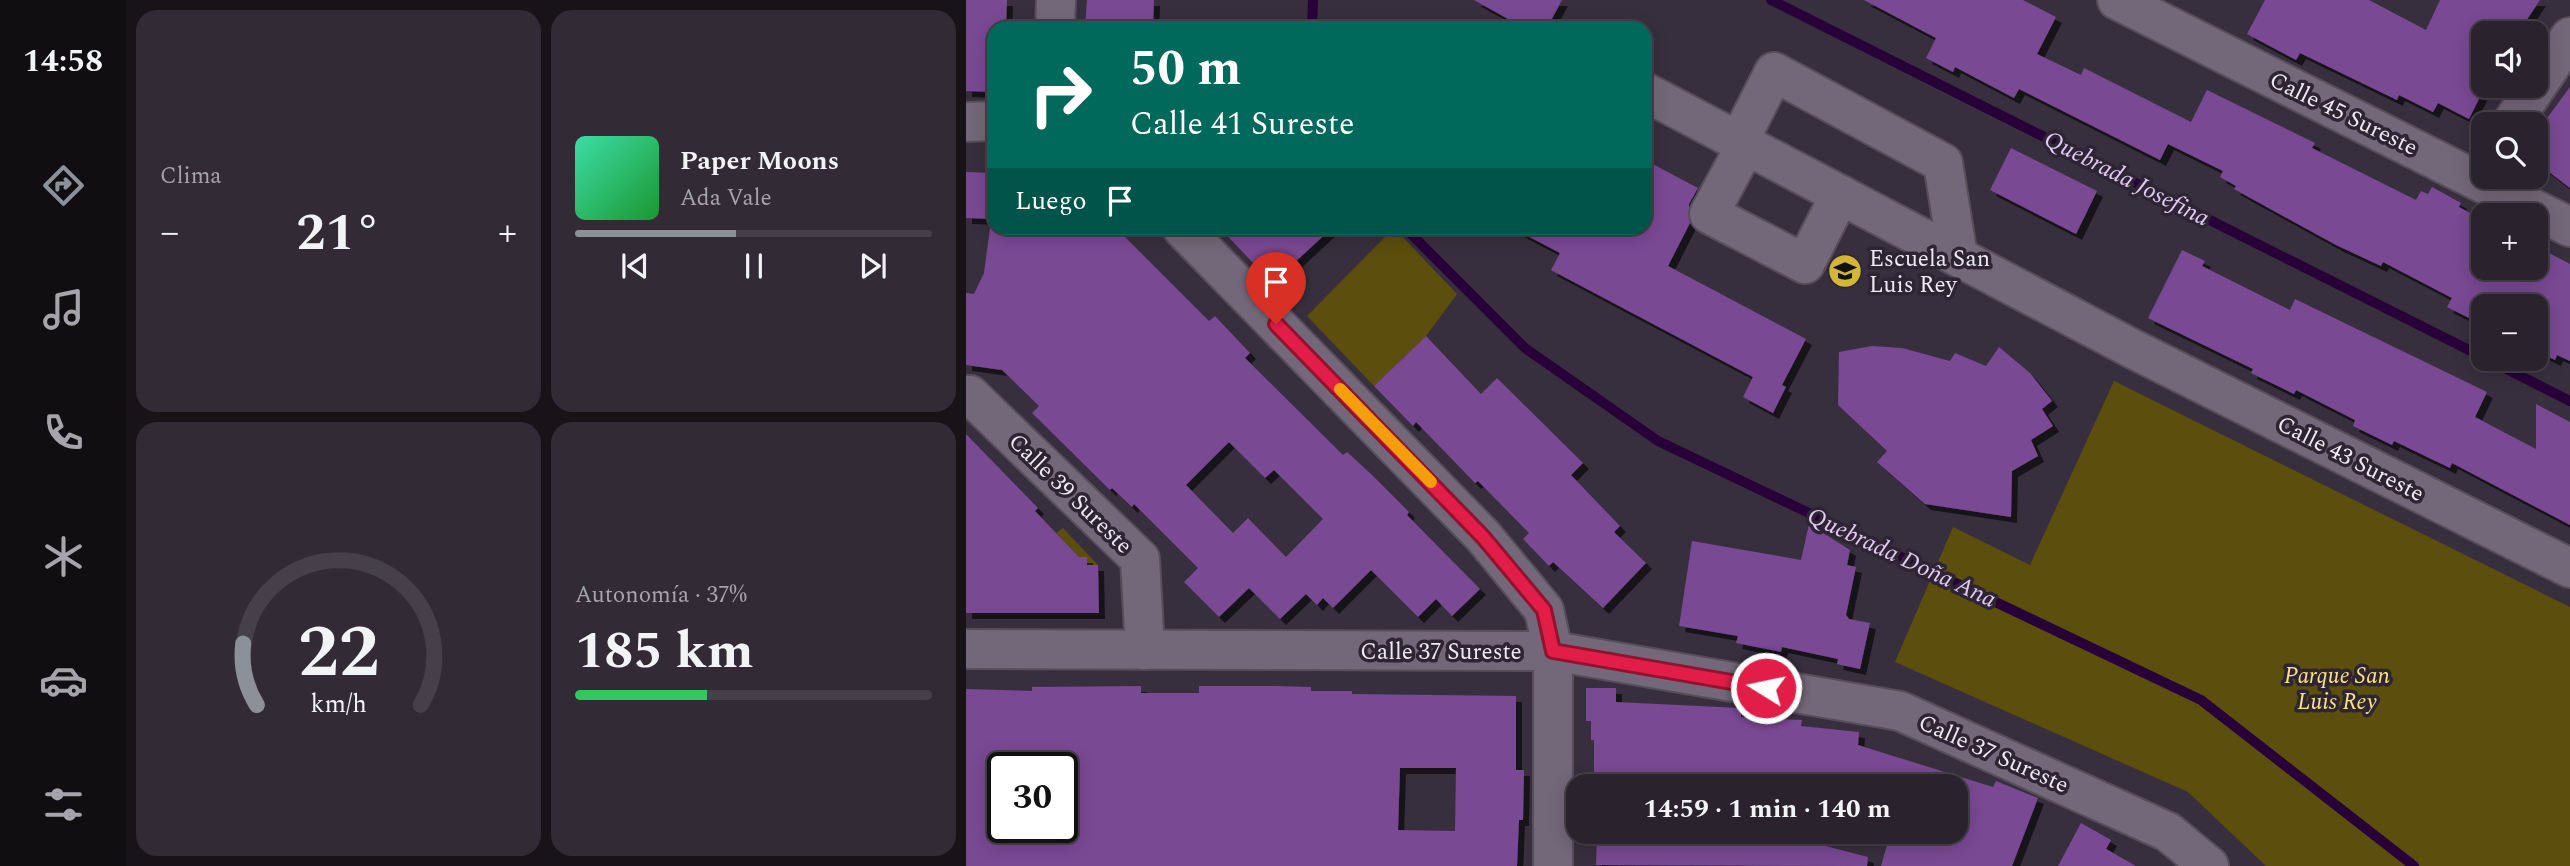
<!DOCTYPE html>
<html lang="es">
<head>
<meta charset="utf-8">
<style>
  body { margin:0; font-family:Spectral,serif; background:#322b36; color:#f1f3f6; height:100vh; display:flex; flex-direction:column; font-size:26px; white-space:nowrap }
  * { box-sizing:border-box; margin:0 }
  p { font-size:23px; color:#a5a4aa }
  .icon { flex:none; width:38px; height:38px; fill:none; stroke:currentColor; stroke-width:2; stroke-linecap:round; stroke-linejoin:round }
  .map { position:relative; flex:1; overflow:hidden }
  .sheet { display:flex; flex-direction:column; gap:10px; padding:10px; background:#171319; width:840px }
  .sheet>* { flex:none }
  .banner { position:absolute; left:21px; top:21px; width:665px; height:214px; border-radius:21px; box-shadow:0 4px 18px #0003,0 0 0 2px #46404a; background:#00695c; color:#fff; overflow:hidden }
  .tools { position:absolute; left:1505px; top:21px; display:grid; gap:14px }
  .tools a { display:grid; place-items:center; width:77px; height:77px; border-radius:14px; background:#2a232e; box-shadow:0 4px 18px #0003,0 0 0 2px #46404a; font-size:35px }
  .speed { position:absolute; left:21px; top:752px; display:flex; gap:14px; font-size:35px; font-weight:700; text-align:center }
  .speed>* { display:grid; place-content:center; width:91px; height:91px; border-radius:50%; background:#2a232e; box-shadow:0 4px 18px #0003,0 0 0 2px #46404a; line-height:1 }
  .speed .limit { border:4px solid #111; border-radius:10px; background:#fff; color:#111 }
  .pin { position:absolute; display:grid; place-items:center; width:60px; height:60px; color:#fff; margin:-72px -30px; border-radius:50% 50% 50% 0; rotate:-45deg; box-shadow:0 0 7px #0007 }
  .pin .icon { rotate:45deg }
  .me { position:absolute; width:77px; margin:-38px; rotate:280deg; stroke-linejoin:round; filter:drop-shadow(0 0 5px #0008) }
  .turn { display:flex; align-items:center; gap:24px; height:147px; padding:0 28px; font-size:32px }
  .turn .icon { width:91px; height:91px; stroke-width:2.5 }
  .turn b { display:block; font-size:49px; line-height:60px }
  .then { display:flex; align-items:center; height:66px; padding:0 28px; background:#0003; gap:14px; font-size:26px }
  .big { font-size:52px; font-weight:700; line-height:1.1 }
  .sheet .widget { flex:1; display:flex; flex-direction:column; justify-content:center; gap:10px; min-width:0; padding:0 24px; border-radius:21px; background:#322b36 }
  .sheet .dial { align-items:center; gap:0 }
  .dial svg { height:182px; overflow:visible; fill:none; stroke:#46404a; stroke-width:7; stroke-linecap:round; text-anchor:middle }
  .dial text { fill:#f1f3f6; stroke:none }
  .song { display:flex; align-items:center; gap:21px }
  .cover { width:84px; height:84px; border-radius:10px; background:linear-gradient(135deg,hsl(160 70% 55%),hsl(130 70% 35%)) }
  .played { height:7px; border-radius:4px; background:linear-gradient(90deg,#8c9099 45%,#46404a 45%) }
  .keys { display:flex; justify-content:space-around; direction:ltr }
  .heat { display:flex; justify-content:space-between; align-items:center; font-size:38px; direction:ltr }
  .charge { height:10px; border-radius:5px; background:linear-gradient(90deg,#34c759 37%,#46404a 0) }
  .sheet .tiles { flex:1; display:grid; gap:10px; grid-template-columns:repeat(2,1fr) }
  .trip { position:absolute; left:600px; top:774px; width:402px; height:70px; border-radius:21px; background:#2a232e; box-shadow:0 4px 18px #0003,0 0 0 2px #46404a; font-weight:700; line-height:70px; text-align:center }
  main { display:flex; flex:1; min-height:0 }
  .tab-bar { display:flex; flex-direction:column; width:126px; justify-content:space-around; align-items:center; background:#110e12; color:#a5a4aa }
  .tab-bar .icon { width:49px; height:49px }
  .tab-bar .current { color:#8c9099 }
  .tab-bar b { font-size:32px; color:#f1f3f6 }
  .map>svg:first-child { display:block }
  .green { fill:#5c4e0c }
  .lines { fill:none; stroke-linecap:round; stroke-linejoin:round }
  .stream { stroke:#280139; stroke-width:10 }
  .building { fill:#7a4894; fill-rule:evenodd; filter:url(#shadow) }
  .minor-casing { stroke:#564e5b; stroke-width:42 }
  .minor { stroke:#736879; stroke-width:38 }
  .route-casing { stroke:#92132f; stroke-width:18 }
  .route { stroke:#e11d48; stroke-width:12 }
  .slow { stroke:#f59e0b; stroke-width:12 }
  .labels { text-anchor:middle; stroke-width:7; stroke-linejoin:round; paint-order:stroke }
  .street-label { font-size:23px; fill:#efe9f3; stroke:#2e2534 }
  .poi-label { font-size:23px; fill:#efe9f3; stroke:#2e2534; text-anchor:start }
  .park-label { font-size:23px; font-style:italic; fill:#fde37c; stroke:#2e2534 }
  .water-label { font-size:24px; font-style:italic; fill:#e3c9f3; stroke:#2e2534 }
</style>
</head>
<body>
<main>
<nav class="tab-bar">
<b>14:58</b>
<svg class="icon current" aria-label="directions" viewBox="0 0 24 24"><path d="M12 3l9 9-9 9-9-9zM9 14v-3h6M13 9l2 2-2 2"/></svg>
<svg class="icon" aria-label="music" viewBox="0 0 24 24"><path d="M9 18V5l10-2v13"/><circle cx="6" cy="18" r="3"/><circle cx="16" cy="16" r="3"/></svg>
<svg class="icon" aria-label="phone" viewBox="0 0 24 24"><path d="M5 4h4l2 5-3 2q2 4 5 5l2-3 5 2v4C11 20 4 13 5 4z"/></svg>
<svg class="icon" aria-label="climate" viewBox="0 0 24 24"><path d="M12 3v18M4 7l16 10M4 17L20 7"/></svg>
<svg class="icon" aria-label="car" viewBox="0 0 24 24"><path d="M5 17H2v-5l4-1 3-4h7l3 4 3 1v5h-3M9 17h6M6 11h13"/><circle cx="7" cy="17" r="2"/><circle cx="17" cy="17" r="2"/></svg>
<svg class="icon" aria-label="filters" viewBox="0 0 24 24"><path d="M4 7h16M4 17h16"/><circle cx="9" cy="7" r="2"/><circle cx="15" cy="17" r="2"/></svg>
</nav>
<section class="sheet">
<div class="tiles">
<div class="widget"><p>Clima</p>
<div class="heat"><a>−</a><b class="big">21°</b><a>+</a></div>
</div>
<div class="widget">
<div class="song"><i class="cover"></i><div><b>Paper Moons</b><p>Ada Vale</p></div></div>
<div class="played"></div>
<div class="keys"><svg class="icon" aria-label="previous" viewBox="0 0 24 24"><path d="M18 5L8 12l10 7zM5 5v14"/></svg><svg class="icon" aria-label="pause" viewBox="0 0 24 24"><path d="M8 5v14M16 5v14"/></svg><svg class="icon" aria-label="next" viewBox="0 0 24 24"><path d="M6 5l10 7-10 7zM19 5v14"/></svg></div>
</div>
<div class="widget dial"><svg viewBox="0 0 100 80">
<path d="M14 69A42 42 0 1 1 86 69"/>
<path d="M14 69A42 42 0 0 1 8 42" stroke="#8c9099"/>
<text x="50" y="56" font-size="32" font-weight="700">22</text>
<text x="50" y="72" font-size="11">km/h</text>
</svg></div>
<div class="widget"><p>Autonomía · 37%</p><b class="big">185 km</b><div class="charge"></div></div>
</div>
</section>
<div class="map">
<svg width="1604" height="866" viewBox="0 0 1604 866">
  <defs>
    <filter id="shadow"><feDropShadow dx="6" dy="6" stdDeviation="0" flood-color="#0009"/></filter>
  </defs>
  <rect width="100%" height="100%" fill="#382f3e"/>
  <g class="green">
    <polygon points="428,228 491,294 460,336 408,386 341,316"/>
    <polygon points="1148,381 1604,607 1604,866 1300,866 1222,792 929,662 987,527 1064,565"/>
    <polygon points="97,528 132,565 121,565 121,557 100,558 90,533"/>
  </g>
  <g class="lines">
    <g class="stream">
      <polyline points="805,0 1517,357"/>
      <polyline points="346,28 347,0"/>
      <polyline points="439,228 559,348 692,441 1235,700 1448,866"/>
      <polyline points="1521,359 1604,401"/>
    </g>
  </g>
  <g class="building">
    <polygon points="0,0 41,0 40,26 28,26 28,92 0,91"/>
    <polygon points="121,0 188,0 187,28 119,28"/>
    <polygon points="508,0 596,0 581,28 558,28"/>
    <polygon points="898,0 1057,0 1090,17 1071,54 1115,75 1118,68 1225,122 1241,90 1349,143 1346,148 1450,200 1455,191 1462,194 1466,187 1495,203 1493,207 1517,220 1517,268 1570,268 1570,246 1604,264 1604,361 1591,355 1589,360 1570,351 1570,293 1563,306 1517,306 1517,325 1481,307 1486,298 1417,262 1415,266 1370,245 1268,189 1270,186 1254,177 1257,171 1202,144 1194,160 1053,89 1048,98 989,67 987,72 960,58 970,38"/>
    <polygon points="1299,0 1403,0 1460,30 1474,0 1574,0 1552,33 1517,33 1517,91 1503,119 1472,103 1467,112 1433,95 1431,100 1334,53 1330,60 1281,34"/>
    <polygon points="1604,87 1604,188 1570,162 1570,133"/>
    <polygon points="1045,148 1131,191 1110,234 1024,190"/>
    <polygon points="679,160 732,188 723,204 724,223 702,266 840,339 816,385 820,387 807,413 777,397 787,377 585,270 594,253 546,228 679,228"/>
    <polygon points="0,172 28,173 28,219 0,218"/>
    <path d="M24,228H150L243,321L249,316L284,353L279,358L377,455L381,452L405,474L443,512L441,515L514,589L486,616L470,599L452,617L405,570L367,608L357,598L351,605L340,594L314,619L283,588L253,617L218,582L232,568L168,504L166,507L146,488L144,490L66,413L73,406L36,370L0,365V293L8,294L18,273ZM263,442L299,478L308,470L357,519L320,557L282,518L267,533L220,485Z"/>
    <polygon points="254,228 366,228 313,277 295,258 288,264"/>
    <polygon points="1216,250 1239,261 1236,266 1324,310 1329,299 1521,392 1509,417 1570,449 1570,404 1604,422 1604,525 1486,463 1484,468 1428,441 1426,445 1387,426 1389,420 1330,390 1328,394 1285,373 1287,369 1182,318"/>
    <polygon points="460,336 515,394 531,378 617,463 605,475 654,526 648,532 680,563 637,608 587,562 583,566 557,539 563,533 512,481 509,483 450,422 447,426 408,386"/>
    <polygon points="906,346 936,348 984,361 989,353 1020,366 1033,347 1064,373 1086,401 1076,409 1087,426 1065,440 1072,456 1046,471 1045,517 959,504 911,462 921,451 872,405 873,352"/>
    <polygon points="0,434 72,508 69,511 113,557 121,557 121,565 132,565 133,613 0,613"/>
    <polygon points="843,524 884,550 881,565 890,567 880,615 883,619 904,623 894,669 871,664 872,659 816,647 815,652 770,643 772,636 713,626 726,541 835,560"/>
    <path d="M175,686V693H233V686H310L345,687V691H386V694L550,696V770H558L557,820H553L551,866H0V689L66,691V687ZM37,768H96V828H37ZM434,768H490L489,831L432,830Z"/>
    <polygon points="620,688 650,688 650,702 775,708 775,717 836,720 835,726 893,732 892,745 1027,787 1030,781 1072,798 1046,866 915,866 925,831 990,831 990,786 628,786 628,740 625,740 625,721 620,721"/>
    <polygon points="1115,823 1145,840 1140,849 1170,866 1092,866"/>
    <polygon points="731,831 801,831 902,857 901,866 630,865 631,836 730,838"/>
  </g>
  <g class="lines">
    <g class="minor-casing">
      <g id="minor">
        <polyline points="1151,0 1604,227"/>
        <polyline points="89,28 90,0"/>
        <polyline points="679,92 1165,348 1604,568"/>
        <polyline points="0,122 28,121"/>
        <polyline points="1545,124 1604,37"/>
        <polyline points="773,141 808,72 977,163 992,257"/>
        <polyline points="780,145 743,214 839,264 874,195"/>
        <polyline points="216,228 517,536 578,610 587,651 587,866"/>
        <polyline points="0,395 4,395 174,559 179,650"/>
        <polyline points="0,649 587,651 934,711 1202,832 1243,866"/>
      </g>
    </g>
    <use href="#minor" class="minor"/>
  </g>
  <g class="lines">
    <g class="route-casing">
      <polyline id="route" points="310,324 517,537 578,610 587,651 800,688"/>
    </g>
    <use href="#route" class="route"/>
    <polyline class="slow" points="374,389 465,482"/>
  </g>
  <defs>
    <g id="school-disc" transform="scale(1.75)"><circle r="9.5" fill="#d3b635" stroke="#2e2534"/><path d="M0-5L7-2L0 1L-7-2ZM-4 1L0 2.5L4 1V4Q0 6-4 4Z" fill="#111"/></g>
  </defs>
  <g fill-rule="evenodd">
    <use href="#school-disc" x="879" y="271"/>
  </g>
  <g class="labels">
    <g class="street-label">
      <text transform="translate(1378 113) rotate(26)" y="8">Calle 45 Sureste</text>
      <text transform="translate(1385 458) rotate(27)" y="8">Calle 43 Sureste</text>
      <text transform="translate(105 493) rotate(44)" y="8">Calle 39 Sureste</text>
      <text x="475" y="659">Calle 37 Sureste</text>
      <text transform="translate(1028 753) rotate(24)" y="8">Calle 37 Sureste</text>
    </g>
    <g class="poi-label">
      <text x="903" y="266">Escuela San<tspan x="903" dy="26">Luis Rey</tspan></text>
    </g>
    <g class="park-label">
      <text x="1371" y="683">Parque San<tspan x="1371" dy="26">Luis Rey</tspan></text>
    </g>
    <g class="water-label">
      <text transform="translate(1161 178) rotate(27)" y="8">Quebrada Josefina</text>
      <text transform="translate(936 557) rotate(25)" y="8">Quebrada Doña Ana</text>
    </g>
  </g>
</svg>
<div class="tools">
<a><svg class="icon" aria-label="sound" viewBox="0 0 24 24"><path d="M4 9h4l5-4v14l-5-4H4zM17 9q2 3 0 6"/></svg></a>
<a><svg class="icon" aria-label="search" viewBox="0 0 24 24"><circle cx="10" cy="10" r="6"/><path d="M15 15l6 6"/></svg></a>
<a>+</a>
<a>−</a>
</div>
<div class="speed"><div class="limit">30</div></div>
<div class="pin" style="left:310px;top:324px;background:#d93025"><svg class="icon" aria-label="arrive" viewBox="0 0 24 24"><path d="M6 21V4h12l-3 4 3 4H6"/></svg></div>
<svg class="me" style="left:800px;top:688px" viewBox="-20 -20 40 40"><circle r="17" fill="#e11d48" stroke="#fff" stroke-width="3"/><path d="M0-11L8 9 0 5-8 9z" fill="#fff"/></svg>
<div class="trip">14:59 · 1 min · 140 m</div>
<div class="banner">
<div class="turn"><svg class="icon" aria-label="right" viewBox="0 0 24 24"><path d="M7 20v-9h11M14 6l5 5-5 5"/></svg><div><b>50 m</b>Calle 41 Sureste</div></div>
<div class="then">Luego<svg class="icon" aria-label="arrive" viewBox="0 0 24 24"><path d="M6 21V4h12l-3 4 3 4H6"/></svg></div>
</div>
</div>
</main>
</body>
</html>
